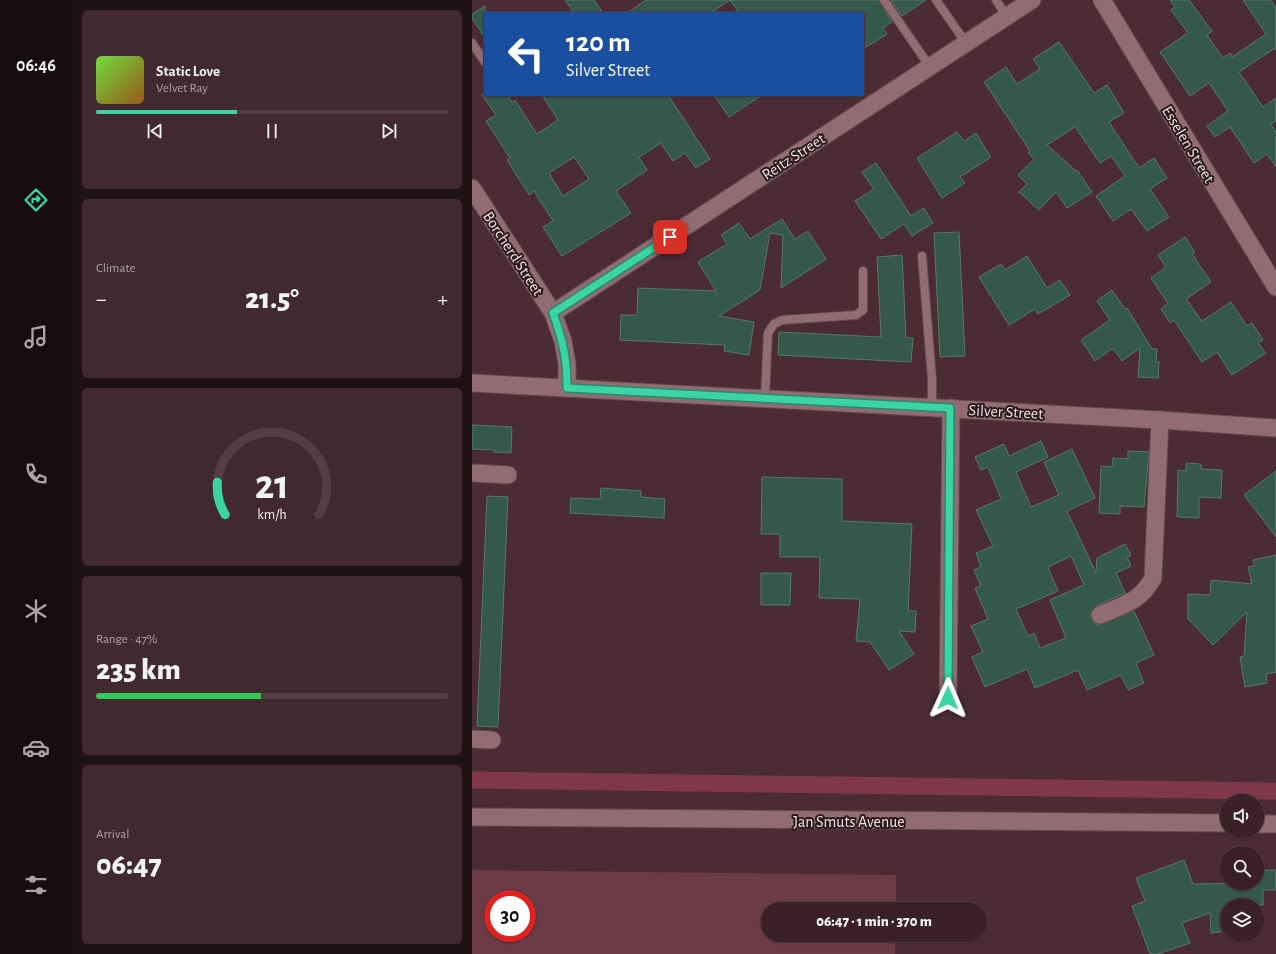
<!DOCTYPE html>
<html lang="en">
<head>
<meta charset="utf-8">
<style>
  body { margin:0; font-family:"Alegreya Sans",sans-serif; background:#40292f; color:#f1f3f6; height:100vh; display:flex; flex-direction:column; font-size:15px; white-space:nowrap }
  * { box-sizing:border-box; margin:0 }
  p { font-size:13px; color:#aba3a7 }
  .icon { flex:none; width:22px; height:22px; fill:none; stroke:currentColor; stroke-width:2; stroke-linecap:round; stroke-linejoin:round }
  .map { position:relative; flex:1; overflow:hidden }
  .side { display:flex; flex-direction:column; gap:10px; padding:10px; background:#1f1215; width:400px }
  .side>* { flex:none }
  .hud { position:absolute; left:12px; top:12px; width:380px; height:84px; border-radius:0px; box-shadow:0 1px 3px #0004,0 0 0 1px #533e44; background:#1a4fa0; color:#fff; overflow:hidden }
  .fabs { position:absolute; left:748px; top:794px; display:grid; gap:8px }
  .fabs a { display:grid; place-items:center; width:44px; height:44px; border-radius:50%; background:#392127; box-shadow:0 1px 3px #0004,0 0 0 1px #533e44; font-size:20px }
  .speed { position:absolute; left:12px; top:890px; display:flex; gap:8px; font-size:20px; font-weight:700; text-align:center }
  .speed>* { display:grid; place-content:center; width:52px; height:52px; border-radius:50%; background:#392127; box-shadow:0 1px 3px #0004,0 0 0 1px #533e44; line-height:1 }
  .speed .limit { border:6px solid #d22; background:#fff; color:#111 }
  .pin { position:absolute; display:grid; place-items:center; width:34px; height:34px; color:#fff; margin:-17px; border-radius:8px; box-shadow:0 2px 6px #0006 }
  .me { position:absolute; width:44px; margin:-22px; rotate:1deg; stroke-linejoin:round; filter:drop-shadow(0 0 3px #0008) }
  .turn { display:flex; align-items:center; gap:14px; height:84px; padding:0 16px; font-size:18px }
  .turn .icon { width:52px; height:52px; stroke-width:2.5 }
  .turn b { display:block; font-size:28px; line-height:34px }
  .big { font-size:30px; font-weight:800; line-height:1.1 }
  .side .card { flex:1; display:flex; flex-direction:column; justify-content:center; gap:6px; min-width:0; padding:0 14px; border-radius:6px; background:#40292f }
  .side .dial { align-items:center; gap:0 }
  .dial svg { height:104px; overflow:visible; fill:none; stroke:#533e44; stroke-width:7; stroke-linecap:round; text-anchor:middle }
  .dial text { fill:#f1f3f6; stroke:none }
  .song { display:flex; align-items:center; gap:12px }
  .cover { width:48px; height:48px; border-radius:6px; background:linear-gradient(135deg,hsl(100 70% 55%),hsl(30 70% 35%)) }
  .played { height:4px; border-radius:2px; background:linear-gradient(90deg,#3cd4a4 40%,#533e44 40%) }
  .keys { display:flex; justify-content:space-around; direction:ltr }
  .heat { display:flex; justify-content:space-between; align-items:center; font-size:22px; direction:ltr }
  .charge { height:6px; border-radius:3px; background:linear-gradient(90deg,#34c759 47%,#533e44 0) }
  .trip { position:absolute; left:289px; top:902px; width:226px; height:40px; border-radius:20px; background:#392127; box-shadow:0 1px 3px #0004,0 0 0 1px #533e44; font-weight:800; line-height:40px; text-align:center }
  main { display:flex; flex:1; min-height:0 }
  .tab-bar { display:flex; flex-direction:column; width:72px; justify-content:space-around; align-items:center; background:#170d10; color:#aba3a7 }
  .tab-bar .icon { width:28px; height:28px }
  .tab-bar .active { color:#3cd4a4 }
  .tab-bar b { font-size:18px; color:#f1f3f6 }
  .map>svg:first-child { display:block }
  .green { fill:#6b3c47; fill-rule:evenodd }
  .lines { fill:none; stroke-linecap:round; stroke-linejoin:round }
  .canal { stroke:#81374b; stroke-width:17 }
  .building { fill:#34584a; stroke:#55796a; fill-rule:evenodd }
  .lane-casing { stroke:#644950; stroke-width:10 }
  .street-casing { stroke:#644950; stroke-width:19 }
  .lane { stroke:#916c73; stroke-width:8 }
  .street { stroke:#916c73; stroke-width:17 }
  .route-casing { stroke:#278a6b; stroke-width:10 }
  .route { stroke:#3cd4a4; stroke-width:7 }
  .labels { text-anchor:middle; stroke-width:4; stroke-linejoin:round; paint-order:stroke }
  .street-label { font-size:16px; fill:#f7e1e5; stroke:#281a1d }
</style>
</head>
<body>
<main>
<nav class="tab-bar">
<b>06:46</b>
<svg class="icon active" aria-label="directions" viewBox="0 0 24 24"><path d="M12 3l9 9-9 9-9-9zM9 14v-3h6M13 9l2 2-2 2"/></svg>
<svg class="icon" aria-label="music" viewBox="0 0 24 24"><path d="M9 18V5l10-2v13"/><circle cx="6" cy="18" r="3"/><circle cx="16" cy="16" r="3"/></svg>
<svg class="icon" aria-label="phone" viewBox="0 0 24 24"><path d="M5 4h4l2 5-3 2q2 4 5 5l2-3 5 2v4C11 20 4 13 5 4z"/></svg>
<svg class="icon" aria-label="climate" viewBox="0 0 24 24"><path d="M12 3v18M4 7l16 10M4 17L20 7"/></svg>
<svg class="icon" aria-label="car" viewBox="0 0 24 24"><path d="M5 17H2v-5l4-1 3-4h7l3 4 3 1v5h-3M9 17h6M6 11h13"/><circle cx="7" cy="17" r="2"/><circle cx="17" cy="17" r="2"/></svg>
<svg class="icon" aria-label="filters" viewBox="0 0 24 24"><path d="M4 7h16M4 17h16"/><circle cx="9" cy="7" r="2"/><circle cx="15" cy="17" r="2"/></svg>
</nav>
<section class="side">
<div class="card">
<div class="song"><i class="cover"></i><div><b>Static Love</b><p>Velvet Ray</p></div></div>
<div class="played"></div>
<div class="keys"><svg class="icon" aria-label="previous" viewBox="0 0 24 24"><path d="M18 5L8 12l10 7zM5 5v14"/></svg><svg class="icon" aria-label="pause" viewBox="0 0 24 24"><path d="M8 5v14M16 5v14"/></svg><svg class="icon" aria-label="next" viewBox="0 0 24 24"><path d="M6 5l10 7-10 7zM19 5v14"/></svg></div>
</div>
<div class="card"><p>Climate</p>
<div class="heat"><a>−</a><b class="big">21.5°</b><a>+</a></div>
</div>
<div class="card dial"><svg viewBox="0 0 100 80">
<path d="M14 69A42 42 0 1 1 86 69"/>
<path d="M14 69A42 42 0 0 1 8 44" stroke="#3cd4a4"/>
<text x="50" y="56" font-size="32" font-weight="700">21</text>
<text x="50" y="72" font-size="11">km/h</text>
</svg></div>
<div class="card"><p>Range · 47%</p><b class="big">235 km</b><div class="charge"></div></div>
<div class="card"><p>Arrival</p><b class="big">06:47</b></div>
</section>
<div class="map">
<svg width="804" height="954" viewBox="0 0 804 954">
  <rect width="100%" height="100%" fill="#4c2c34"/>
  <path class="green" d="M0,870L424,875V909H296V935H423V954H0ZM21,899H55V933H21Z"/>
  <g class="lines">
    <polyline class="canal" points="0,780 804,791"/>
  </g>
  <g class="building">
    <polygon points="93,0 122,0 131,13 102,13"/>
    <polygon points="174,0 407,0 420,22 411,28 415,34 391,49 391,13 267,13 258,0 238,13 155,13"/>
    <polygon points="419,0 454,0 430,16"/>
    <polygon points="698,0 717,0 740,31 735,35 751,58 758,53 760,57 794,34 771,0 799,0 804,8 804,50 803,48 767,72 791,107 804,98 804,121 799,124 804,132 804,167 795,154 782,163 758,127 743,137 735,126 756,111 737,83 718,96 688,52 716,33 699,10 703,7"/>
    <polygon points="13,6 13,38 0,18 0,14"/>
    <polygon points="587,42 622,93 635,85 652,113 637,122 667,168 682,158 695,178 678,189 697,217 675,231 659,209 641,221 624,196 653,176 639,156 628,163 603,127 575,145 604,171 605,170 620,192 595,208 584,192 567,210 547,192 555,184 546,175 562,159 556,153 558,151 512,82 534,67 545,84 568,69 561,59"/>
    <path d="M10,95H35L40,103L43,100L65,134L86,120L70,95H196L238,159L224,168L213,153L201,161L189,143L167,157L175,170L144,191L159,213L90,256L71,227L81,221L62,191L57,195L35,160L38,158L14,121L24,115ZM102,157L117,179L91,196L77,173Z"/>
    <polygon points="242,95 290,95 257,117"/>
    <polygon points="485,132 492,141 504,133 519,157 488,177 493,183 470,198 445,158"/>
    <polygon points="404,163 439,216 452,208 461,223 440,236 432,224 409,239 383,201 402,189 390,172"/>
    <polygon points="310,219 323,239 336,231 354,259 309,288 311,235 298,233 288,290 247,316 282,322 277,355 252,351 253,345 148,340 149,315 165,315 166,288 244,291 226,262 255,244 249,235 267,223 278,239"/>
    <polygon points="487,232 493,356 468,357 462,233"/>
    <polygon points="713,237 723,252 720,254 739,282 714,299 730,321 759,302 775,326 780,323 791,340 786,343 794,353 760,375 745,352 730,362 702,320 698,323 689,309 696,304 679,278 694,267 686,255"/>
    <polygon points="430,255 434,338 441,338 439,362 306,355 307,332 409,337 405,257"/>
    <polygon points="555,256 575,288 588,280 598,295 566,314 563,309 537,325 507,277 529,264 533,270"/>
    <polygon points="640,290 653,309 655,308 680,349 685,349 684,362 687,362 686,378 666,377 668,348 650,361 641,348 623,361 609,340 638,320 625,301"/>
    <polygon points="0,425 40,427 39,453 22,452 22,450 0,449"/>
    <path d="M569,441L576,457L544,472L559,507L587,495L572,462L600,449L623,498L595,511L624,573L625,558L653,544L659,556L655,557L659,566L644,573L653,593L624,606L618,614L622,623L627,625L662,611L682,655L664,663L672,683L656,690L649,675L615,690L606,670L563,688L555,669L513,687L500,657L511,652L499,626L516,619L503,588L509,586L502,570L509,567L504,553L521,546L504,510L529,499L516,467L509,470L503,457L532,444L537,456ZM599,556L612,585L578,600L594,638L568,648L562,633L556,636L544,609L586,591L576,567Z"/>
    <polygon points="656,451 677,452 672,507 648,506 648,514 627,513 629,466 640,467 641,458 656,459"/>
    <polygon points="714,463 729,464 729,469 750,470 749,498 727,497 727,518 705,517 706,470 714,471"/>
    <polygon points="804,471 804,537 772,495"/>
    <polygon points="290,477 370,479 370,521 440,524 436,611 444,611 443,632 427,631 442,654 417,670 398,642 384,641 388,599 347,598 348,557 308,557 308,534 289,534"/>
    <polygon points="129,488 169,491 169,497 193,499 192,518 98,513 99,498 128,499"/>
    <polygon points="15,496 36,497 26,727 5,726"/>
    <polygon points="804,555 804,672 794,674 795,683 773,687 768,657 772,656 775,612 741,645 716,619 716,594 738,595 739,580 780,584 776,567 783,565 781,560"/>
    <polygon points="289,573 319,573 318,605 289,605"/>
    <polygon points="712,860 721,884 785,883 785,870 804,870 804,890 791,890 791,905 755,905 755,931 739,933 738,913 710,923 718,943 686,954 678,954 660,906 673,901 664,878"/>
  </g>
  <g class="lines">
    <g class="lane-casing">
      <g id="lane">
        <polyline points="412,0 458,67"/>
        <polyline points="464,0 494,43"/>
        <polyline points="524,0 535,17"/>
        <polyline points="0,43 13,62"/>
        <polyline points="450,256 460,379 460,407"/>
        <polyline points="293,398 296,333 302,324 310,320 384,315 391,310 391,271"/>
      </g>
    </g>
    <g class="street-casing">
      <g id="street">
        <polyline points="630,0 804,287"/>
        <polyline points="0,188 81,313 91,341 95,364 95,388"/>
        <polyline points="81,313 560,0"/>
        <polyline points="0,383 688,420 804,428"/>
        <polyline points="0,473 36,475"/>
        <path d="M628,615C651,605 668,602 681,578L688,420"/>
        <polyline points="476,698 479,408"/>
        <polyline points="0,739 20,740"/>
        <polyline points="0,817 755,823"/>
        <polyline points="785,824 804,824"/>
      </g>
    </g>
    <use href="#lane" class="lane"/>
    <use href="#street" class="street"/>
  </g>
  <g class="lines">
    <g class="route-casing">
      <path id="route" d="M198,237L81,313C91,341 95,358 95,388L478,408L476,698"/>
    </g>
    <use href="#route" class="route"/>
  </g>
  <g class="labels">
    <g class="street-label">
      <text transform="translate(717 144) rotate(59)" y="6">Esselen Street</text>
      <text transform="translate(321 156) rotate(-33)" y="6">Reitz Street</text>
      <text transform="translate(42 253) rotate(57)" y="6">Borcherd Street</text>
      <text transform="translate(534 411) rotate(3)" y="6">Silver Street</text>
      <text x="377" y="827">Jan Smuts Avenue</text>
    </g>
  </g>
</svg>
<div class="fabs">
<a><svg class="icon" aria-label="sound" viewBox="0 0 24 24"><path d="M4 9h4l5-4v14l-5-4H4zM17 9q2 3 0 6"/></svg></a>
<a><svg class="icon" aria-label="search" viewBox="0 0 24 24"><circle cx="10" cy="10" r="6"/><path d="M15 15l6 6"/></svg></a>
<a><svg class="icon" aria-label="layers" viewBox="0 0 24 24"><path d="M12 4l9 5-9 5-9-5zM3 14l9 5 9-5"/></svg></a>
</div>
<div class="speed"><div class="limit">30</div></div>
<div class="pin" style="left:198px;top:237px;background:#d93025"><svg class="icon" aria-label="arrive" viewBox="0 0 24 24"><path d="M6 21V4h12l-3 4 3 4H6"/></svg></div>
<svg class="me" style="left:476px;top:698px" viewBox="-20 -20 40 40"><path d="M0-17L14 15 0 8-14 15z" fill="#3cd4a4" stroke="#fff" stroke-width="4"/></svg>
<div class="trip">06:47 · 1 min · 370 m</div>
<div class="hud">
<div class="turn"><svg class="icon" aria-label="left" viewBox="0 0 24 24"><path d="M17 20v-9H6M10 6l-5 5 5 5"/></svg><div><b>120 m</b>Silver Street</div></div>
</div>
</div>
</main>
</body>
</html>
